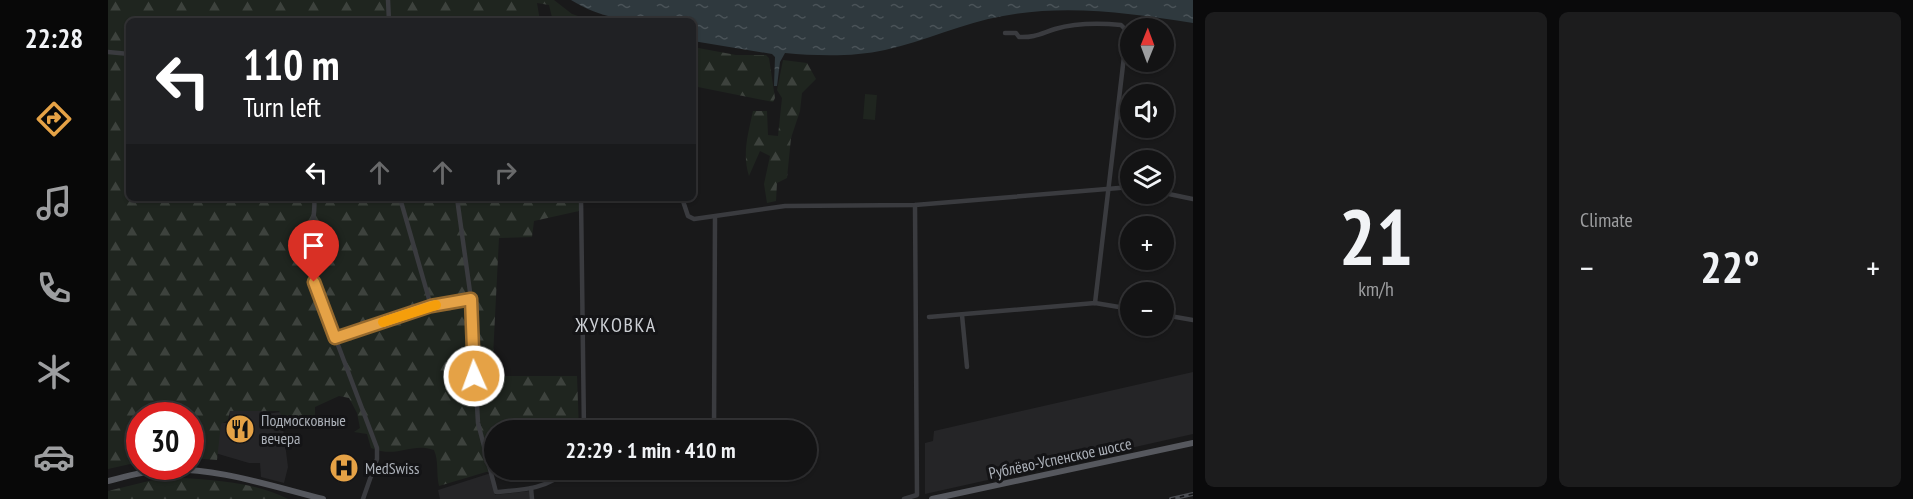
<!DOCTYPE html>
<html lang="en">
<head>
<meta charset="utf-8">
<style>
  body { margin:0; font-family:"PT Sans Narrow",sans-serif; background:#1c1c1d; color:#f1f3f6; height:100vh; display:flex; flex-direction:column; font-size:22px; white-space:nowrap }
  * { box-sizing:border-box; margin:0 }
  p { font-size:20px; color:#9d9ea0 }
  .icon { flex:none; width:33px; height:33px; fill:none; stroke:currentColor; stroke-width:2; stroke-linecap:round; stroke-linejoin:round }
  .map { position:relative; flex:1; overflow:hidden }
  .sheet { display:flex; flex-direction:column; gap:12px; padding:12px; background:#0a0a0b; width:720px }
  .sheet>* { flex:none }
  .banner { position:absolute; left:18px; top:18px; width:570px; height:183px; border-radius:9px; box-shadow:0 2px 4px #0004,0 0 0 2px #323234; background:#202124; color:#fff; overflow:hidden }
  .needle { width:39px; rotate:1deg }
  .fabs { position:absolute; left:1012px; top:18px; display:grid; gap:12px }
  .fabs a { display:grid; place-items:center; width:54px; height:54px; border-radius:50%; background:#131314; box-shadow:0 2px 4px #0004,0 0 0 2px #323234; font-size:30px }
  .speed { position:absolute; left:18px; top:402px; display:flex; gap:12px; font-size:30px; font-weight:700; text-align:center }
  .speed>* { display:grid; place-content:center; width:78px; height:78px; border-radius:50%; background:#131314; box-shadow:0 2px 4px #0004,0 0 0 2px #323234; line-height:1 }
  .speed .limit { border:9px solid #d22; background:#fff; color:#111 }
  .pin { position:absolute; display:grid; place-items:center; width:51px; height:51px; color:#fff; margin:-62px -26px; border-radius:50% 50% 50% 0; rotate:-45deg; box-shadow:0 0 6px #0007 }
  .pin .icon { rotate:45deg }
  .me { position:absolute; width:66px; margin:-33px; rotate:358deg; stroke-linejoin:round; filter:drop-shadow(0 0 4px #0008) }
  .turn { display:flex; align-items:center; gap:21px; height:126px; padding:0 18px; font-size:27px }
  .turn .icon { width:78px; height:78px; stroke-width:2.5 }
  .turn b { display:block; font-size:42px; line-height:51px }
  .lanes { display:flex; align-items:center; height:57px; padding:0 18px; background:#0003; justify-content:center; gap:30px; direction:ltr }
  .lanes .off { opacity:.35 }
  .big { font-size:45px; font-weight:800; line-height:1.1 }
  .sheet .tile { flex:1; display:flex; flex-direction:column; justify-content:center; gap:9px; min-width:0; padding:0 21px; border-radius:9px; background:#1c1c1d }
  .sheet .dial { align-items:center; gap:0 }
  .dial b { font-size:78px; line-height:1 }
  .heat { display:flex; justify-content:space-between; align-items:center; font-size:33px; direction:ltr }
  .sheet .tiles { flex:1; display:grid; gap:12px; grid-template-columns:repeat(2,1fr) }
  .trip { position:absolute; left:376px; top:420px; width:333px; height:60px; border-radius:30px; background:#131314; box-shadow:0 2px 4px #0004,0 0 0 2px #323234; font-weight:800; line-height:60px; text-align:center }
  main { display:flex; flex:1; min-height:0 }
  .tabs { display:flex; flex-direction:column; width:108px; justify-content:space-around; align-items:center; background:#080808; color:#9d9ea0 }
  .tabs .icon { width:42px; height:42px }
  .tabs .on { color:#e5a246 }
  .tabs b { font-size:27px; color:#f1f3f6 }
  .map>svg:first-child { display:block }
  .built { fill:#252527 }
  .forest { fill:url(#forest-firs) }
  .pitch { fill:#1f251f }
  .water { fill:url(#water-ripples) }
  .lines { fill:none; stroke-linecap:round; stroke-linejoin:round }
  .minor { stroke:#3a3b3f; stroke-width:4.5 }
  .major { stroke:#56585e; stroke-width:6 }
  .rail-casing { stroke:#4d4f54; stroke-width:4 }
  .rail { stroke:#141416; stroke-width:1.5; stroke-dasharray:4.5; stroke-linecap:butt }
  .route-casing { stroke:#95692e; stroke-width:15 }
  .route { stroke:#e5a246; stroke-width:10 }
  .slow { stroke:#f59e0b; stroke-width:10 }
  .labels { text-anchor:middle; stroke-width:6; stroke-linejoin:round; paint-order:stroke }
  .poi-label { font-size:16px; fill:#acb1b9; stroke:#141416; text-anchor:start }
  .street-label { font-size:16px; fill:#acb1b9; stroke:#141416 }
  .quarter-label { font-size:20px; letter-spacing:1.5px; fill:#cdd0d5; stroke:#141416 }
</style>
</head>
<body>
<main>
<nav class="tabs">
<b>22:28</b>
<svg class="icon on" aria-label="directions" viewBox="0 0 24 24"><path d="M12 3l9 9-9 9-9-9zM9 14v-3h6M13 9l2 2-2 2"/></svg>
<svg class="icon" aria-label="music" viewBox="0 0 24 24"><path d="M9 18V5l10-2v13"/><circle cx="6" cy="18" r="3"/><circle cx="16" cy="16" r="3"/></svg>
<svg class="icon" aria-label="phone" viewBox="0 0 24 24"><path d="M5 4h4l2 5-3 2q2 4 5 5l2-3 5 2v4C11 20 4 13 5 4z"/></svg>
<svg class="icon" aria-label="climate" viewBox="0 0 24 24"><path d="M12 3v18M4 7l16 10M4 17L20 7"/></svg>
<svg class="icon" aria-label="car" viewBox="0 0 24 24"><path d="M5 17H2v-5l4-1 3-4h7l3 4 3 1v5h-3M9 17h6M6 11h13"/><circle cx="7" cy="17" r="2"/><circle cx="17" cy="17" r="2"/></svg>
</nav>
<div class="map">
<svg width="1085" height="499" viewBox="0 0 1085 499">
  <defs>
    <pattern id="forest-firs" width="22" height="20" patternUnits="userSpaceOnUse" patternTransform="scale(1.5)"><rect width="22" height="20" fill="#1f251f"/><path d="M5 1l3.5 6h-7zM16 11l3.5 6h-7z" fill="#3d423d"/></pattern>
    <pattern id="water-ripples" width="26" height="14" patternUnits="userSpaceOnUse" patternTransform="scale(1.5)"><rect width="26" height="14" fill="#2f393e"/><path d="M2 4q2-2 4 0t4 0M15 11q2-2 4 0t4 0" fill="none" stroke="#4a5358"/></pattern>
  </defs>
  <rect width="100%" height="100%" fill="#19191a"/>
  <g class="built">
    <polygon points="1085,372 1085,434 817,494 817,443 825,441 826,431"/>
    <polygon points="122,410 154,410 157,414 173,412 180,467 176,483 153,477 152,463 141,463 107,453 110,423 122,423"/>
    <polygon points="383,473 387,495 422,491 423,499 332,499 330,490"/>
  </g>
  <g class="forest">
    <path d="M0,0H446L464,14L485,21H445L441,5L429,3L432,21H21V198H472L471,211L426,221L424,237L391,238L384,376H469L471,430H387V470H418L378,472L331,486C328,473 331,461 326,450C302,442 290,459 263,448L259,434L246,432L252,428L249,413L241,398L231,396L207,407V419L201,425L181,429L171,411H122L120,420L113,424L109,460L83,458L82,416H32L31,462L0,469Z"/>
    <polygon points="585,47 628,55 658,55 661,58 667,98 665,102 585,86"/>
    <path d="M675,60L699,63L708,79L694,93L692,111L683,138L679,178L669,183L668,201L659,203L656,184L662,156L652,151L641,176C634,154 640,134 645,111H659L660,135L670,136L674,98L669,90Z"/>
    <path d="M57,477C96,479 145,481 180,499H0V491Z"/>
  </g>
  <polygon class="pitch" points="757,94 769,95 767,120 755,119"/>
  <path class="water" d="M463,0H1085V23C1021,13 959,4 895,16C855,23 817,41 777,50C746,57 709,56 677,53L672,62L669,86H666L667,57L664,54L585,41V21C539,21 503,25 463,0Z"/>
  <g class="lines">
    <g class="minor">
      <polyline points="280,0 281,21"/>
      <path d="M897,33H908L911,37C926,38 934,33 947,29C968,23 992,23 1013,25L1019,31L987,303"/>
      <polyline points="0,52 21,54"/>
      <polyline points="1056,193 1085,199"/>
      <path d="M206,198C209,220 198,241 199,263L269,448V459L255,499"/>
      <path d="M349,198L363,299L370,423L388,492C413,490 441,489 458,470"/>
      <polyline points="473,198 476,430"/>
      <polyline points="574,198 580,216 586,219 677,206 807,205 1023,187"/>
      <polyline points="323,306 363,299"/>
      <polyline points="854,315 859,367"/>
      <polyline points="1056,315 1085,320"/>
      <polyline points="821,317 987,303 1023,309"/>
      <polyline points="227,338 323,306 292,198"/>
      <polyline points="606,430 607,218"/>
      <polyline points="423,488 424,499"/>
      <polyline points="796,499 809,495 807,205"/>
    </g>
    <g class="major">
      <path d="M0,481C16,477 33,472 50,470C105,466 163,486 215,499"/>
      <polyline points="824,499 1085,443"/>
    </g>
    <g class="rail-casing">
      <polyline id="rail" points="1063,499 1085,494"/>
    </g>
    <use href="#rail" class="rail"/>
  </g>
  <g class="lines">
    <g class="route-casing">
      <polyline id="route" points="206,282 227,338 323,306 363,299 366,376"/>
    </g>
    <use href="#route" class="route"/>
    <polyline class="slow" points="275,322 328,305"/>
  </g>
  <defs>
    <g id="restaurant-disc" transform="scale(1.5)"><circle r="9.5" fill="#e5a246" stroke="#141416"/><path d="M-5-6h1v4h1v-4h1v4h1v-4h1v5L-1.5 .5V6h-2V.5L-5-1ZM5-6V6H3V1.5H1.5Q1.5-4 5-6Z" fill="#111"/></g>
    <g id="hospital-disc" transform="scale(1.5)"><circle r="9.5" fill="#e5a246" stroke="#141416"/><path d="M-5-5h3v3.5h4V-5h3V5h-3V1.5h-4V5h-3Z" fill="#111"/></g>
  </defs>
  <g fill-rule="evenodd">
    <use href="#restaurant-disc" x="132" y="429"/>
    <use href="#hospital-disc" x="236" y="468"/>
  </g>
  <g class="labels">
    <g class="poi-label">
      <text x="153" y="426">Подмосковные<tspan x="153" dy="18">вечера</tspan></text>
      <text x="257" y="474">MedSwiss</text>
    </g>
    <g class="street-label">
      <text transform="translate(952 458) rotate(-12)" y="6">Рублёво-Успенское шоссе</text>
    </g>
    <g class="quarter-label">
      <text x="508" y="332">ЖУКОВКА</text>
    </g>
  </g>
</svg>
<div class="fabs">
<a><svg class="needle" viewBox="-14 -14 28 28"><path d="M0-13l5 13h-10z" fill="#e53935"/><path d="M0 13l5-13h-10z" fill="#9d9ea0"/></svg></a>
<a><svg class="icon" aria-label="sound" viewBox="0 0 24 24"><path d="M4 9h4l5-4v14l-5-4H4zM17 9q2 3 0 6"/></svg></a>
<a><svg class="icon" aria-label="layers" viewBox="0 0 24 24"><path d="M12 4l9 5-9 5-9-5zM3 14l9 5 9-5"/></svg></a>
<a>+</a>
<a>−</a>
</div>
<div class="speed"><div class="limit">30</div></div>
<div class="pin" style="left:206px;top:282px;background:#d93025"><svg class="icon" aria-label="arrive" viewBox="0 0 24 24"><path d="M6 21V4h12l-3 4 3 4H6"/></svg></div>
<svg class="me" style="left:366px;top:376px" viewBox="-20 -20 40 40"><circle r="17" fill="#e5a246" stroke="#fff" stroke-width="3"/><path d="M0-11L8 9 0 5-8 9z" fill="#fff"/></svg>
<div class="trip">22:29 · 1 min · 410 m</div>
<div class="banner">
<div class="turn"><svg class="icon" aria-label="left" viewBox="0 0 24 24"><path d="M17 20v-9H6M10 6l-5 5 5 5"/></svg><div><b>110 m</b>Turn left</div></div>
<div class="lanes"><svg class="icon" aria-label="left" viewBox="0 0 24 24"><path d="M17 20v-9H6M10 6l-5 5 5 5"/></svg><svg class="icon off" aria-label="ahead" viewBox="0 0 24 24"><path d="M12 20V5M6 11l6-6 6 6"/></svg><svg class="icon off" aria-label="ahead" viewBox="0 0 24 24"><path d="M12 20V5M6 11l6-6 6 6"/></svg><svg class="icon off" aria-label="right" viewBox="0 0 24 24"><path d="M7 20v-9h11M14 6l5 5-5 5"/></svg></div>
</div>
</div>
<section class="sheet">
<div class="tiles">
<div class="tile dial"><b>21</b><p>km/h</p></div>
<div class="tile"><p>Climate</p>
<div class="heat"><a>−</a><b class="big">22°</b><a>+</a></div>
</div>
</div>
</section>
</main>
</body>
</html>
